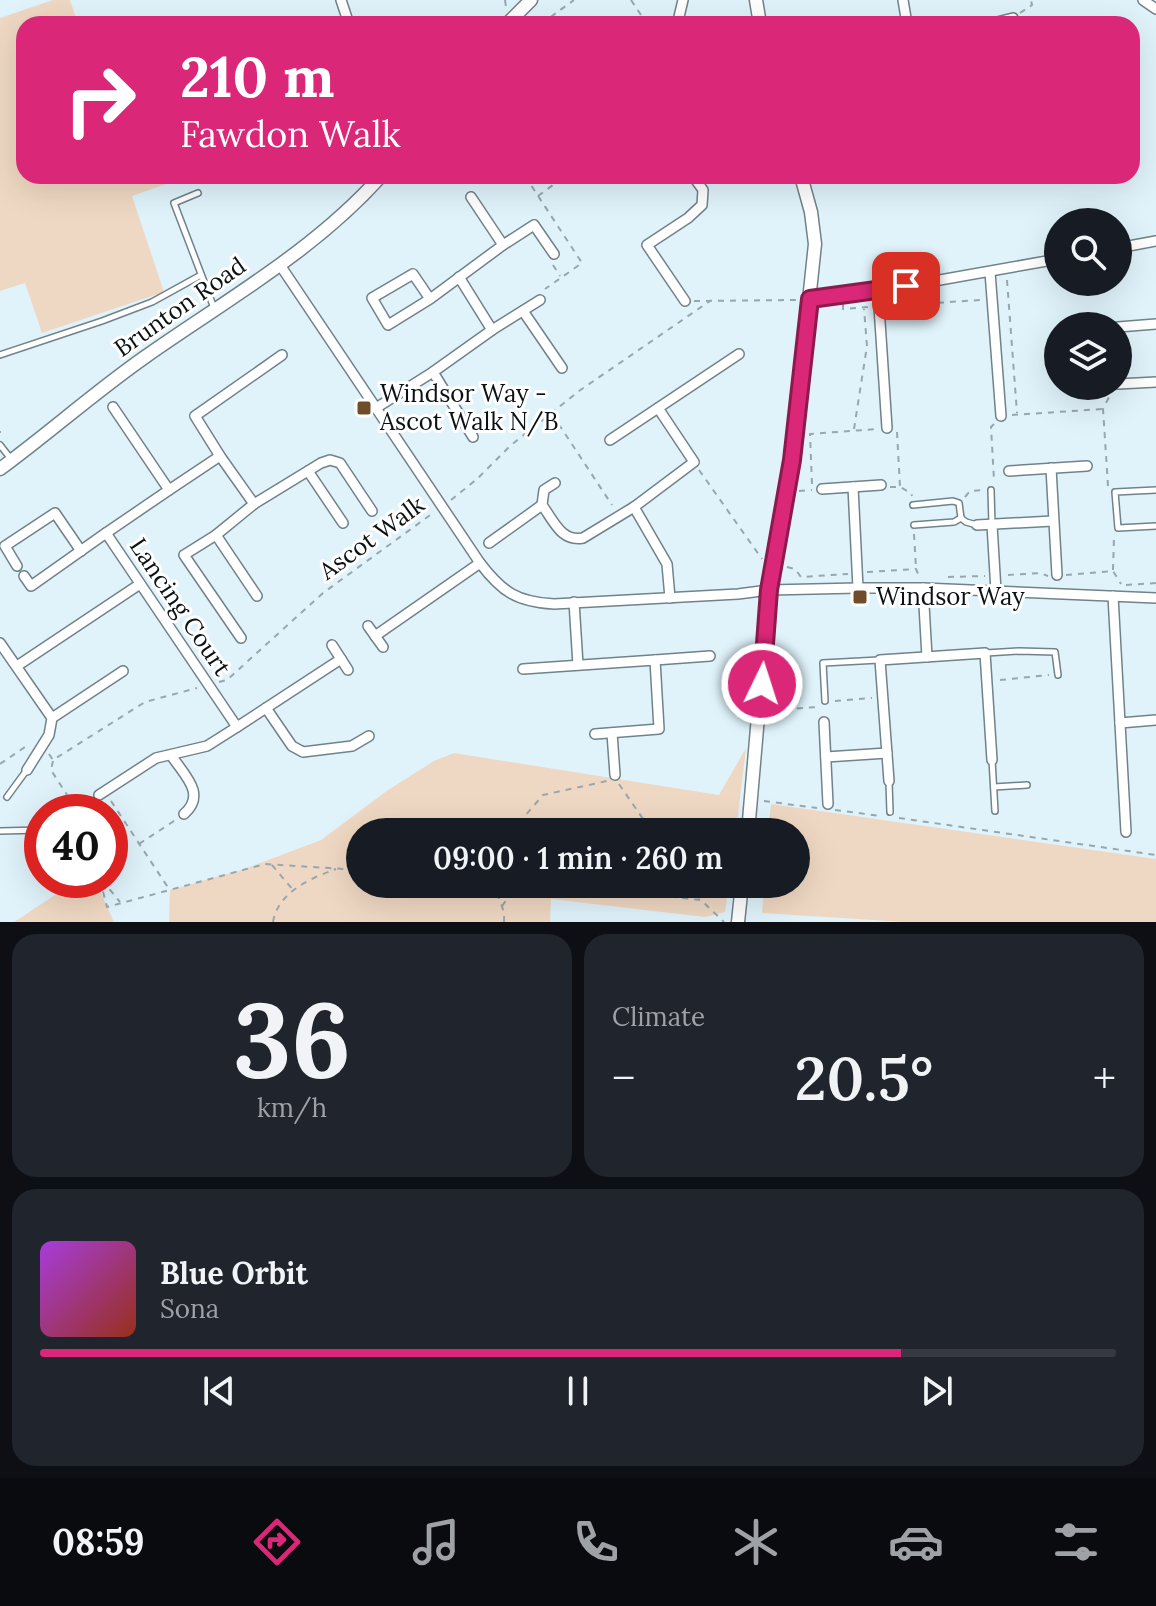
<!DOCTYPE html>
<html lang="en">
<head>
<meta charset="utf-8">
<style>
  body { margin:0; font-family:Lora,serif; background:#20242c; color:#f1f3f6; height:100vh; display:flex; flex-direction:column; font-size:30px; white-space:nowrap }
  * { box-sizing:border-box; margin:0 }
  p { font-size:26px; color:#9ea1a6 }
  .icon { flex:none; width:44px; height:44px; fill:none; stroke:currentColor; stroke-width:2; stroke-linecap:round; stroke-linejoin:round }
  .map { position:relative; height:922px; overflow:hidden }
  .drawer { display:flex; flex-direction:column; gap:12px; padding:12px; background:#0d0f14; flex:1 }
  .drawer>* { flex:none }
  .banner { position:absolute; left:16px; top:16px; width:1124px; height:168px; border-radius:24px; box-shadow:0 8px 32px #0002; background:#db2777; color:#fff; overflow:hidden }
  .fabs { position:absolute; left:1044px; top:208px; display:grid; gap:16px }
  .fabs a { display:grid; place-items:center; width:88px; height:88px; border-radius:50%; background:#171b24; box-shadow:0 8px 32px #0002; font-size:40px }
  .speed { position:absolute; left:24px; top:794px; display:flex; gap:16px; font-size:40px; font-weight:700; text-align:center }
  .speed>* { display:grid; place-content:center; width:104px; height:104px; border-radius:50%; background:#171b24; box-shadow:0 8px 32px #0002; line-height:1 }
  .speed .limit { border:12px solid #d22; background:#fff; color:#111 }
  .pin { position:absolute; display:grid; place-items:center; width:68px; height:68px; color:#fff; margin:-34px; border-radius:16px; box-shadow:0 4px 12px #0006 }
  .me { position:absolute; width:88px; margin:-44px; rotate:4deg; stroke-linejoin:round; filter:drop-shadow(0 0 6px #0008) }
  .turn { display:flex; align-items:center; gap:28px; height:168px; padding:0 32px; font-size:36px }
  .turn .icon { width:104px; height:104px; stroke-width:2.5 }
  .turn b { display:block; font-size:56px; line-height:68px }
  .big { font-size:60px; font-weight:600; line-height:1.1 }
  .drawer .tile { flex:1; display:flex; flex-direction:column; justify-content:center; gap:12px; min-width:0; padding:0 28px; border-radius:24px; background:#20242c }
  .drawer .dial { align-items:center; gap:0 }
  .dial b { font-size:104px; line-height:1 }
  .song { display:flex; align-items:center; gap:24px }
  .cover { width:96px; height:96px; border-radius:12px; background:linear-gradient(135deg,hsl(280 70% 55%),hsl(10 70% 35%)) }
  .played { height:8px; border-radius:4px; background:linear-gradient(90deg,#db2777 80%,#363941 80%) }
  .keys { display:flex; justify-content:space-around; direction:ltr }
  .heat { display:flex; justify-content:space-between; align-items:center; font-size:44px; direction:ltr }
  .drawer .tiles { flex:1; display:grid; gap:12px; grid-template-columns:1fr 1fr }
  .tile:last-child { grid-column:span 2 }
  .trip { position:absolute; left:346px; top:818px; width:464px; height:80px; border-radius:40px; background:#171b24; box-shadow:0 8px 32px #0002; font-weight:600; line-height:80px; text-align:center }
  .dock { display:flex; height:128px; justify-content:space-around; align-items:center; background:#090b0e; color:#9ea1a6 }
  .dock .icon { width:56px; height:56px }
  .dock .selected { color:#db2777 }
  .dock b { font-size:36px; color:#f1f3f6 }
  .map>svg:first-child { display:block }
  .green { fill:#efd8c3 }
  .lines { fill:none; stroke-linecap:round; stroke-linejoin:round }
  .service-casing { stroke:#718289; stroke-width:8 }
  .minor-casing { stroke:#718289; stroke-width:12 }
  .tertiary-casing { stroke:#718289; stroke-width:15 }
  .path { stroke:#98a7ad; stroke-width:2; stroke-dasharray:6 6; stroke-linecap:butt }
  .service { stroke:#fff; stroke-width:5 }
  .minor { stroke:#fff; stroke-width:9 }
  .tertiary { stroke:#fff; stroke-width:12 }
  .route-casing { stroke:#8e194d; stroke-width:20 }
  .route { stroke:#db2777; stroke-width:14 }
  .poi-dot { fill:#714c28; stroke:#fff; stroke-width:3 }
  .labels { text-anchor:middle; stroke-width:6; stroke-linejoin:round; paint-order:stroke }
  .street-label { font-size:24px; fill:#0b1214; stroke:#fff }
  .poi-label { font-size:24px; fill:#0b1214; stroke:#fff; text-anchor:start }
</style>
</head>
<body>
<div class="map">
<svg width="1156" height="922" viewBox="0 0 1156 922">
  <rect width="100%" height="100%" fill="#e0f3fb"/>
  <g class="green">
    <polygon points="53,0 70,0 78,24 24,24 24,176 189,176 132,196 164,292 42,333 25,283 0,291 0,18"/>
    <polygon points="746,748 736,832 360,832 360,884 729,884 725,912 705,917 551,899 550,922 169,922 170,890 241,870 321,840 388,790 434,761 454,753 719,795"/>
    <polygon points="771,804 1156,859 1156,922 905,922 762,913 764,884 796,884 796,832 768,832"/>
    <polygon points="78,880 95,880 114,922 14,922"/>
  </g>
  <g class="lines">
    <g class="service-casing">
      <g id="service">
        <polyline points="198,193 174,203 214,308"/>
        <polyline points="0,355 102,321 152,302 201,275"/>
        <polyline points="0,445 11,459"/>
        <polyline points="991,490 992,525"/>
        <polyline points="1156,490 1115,492 1118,528 1156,526"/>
        <polyline points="913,505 953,501 959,503 961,518"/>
        <polyline points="914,525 954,522 961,518 966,522 977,525"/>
        <polyline points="986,653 1019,651 1055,652 1058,675"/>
        <polyline points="825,701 823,663 879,660"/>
        <polyline points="992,760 995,811"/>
        <polyline points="889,782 890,812"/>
        <polyline points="994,787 1027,785"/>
        <polyline points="7,797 26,771"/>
        <polyline points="0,831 42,830"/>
      </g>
    </g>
    <g class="minor-casing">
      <g id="minor">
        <polyline points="341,0 349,24"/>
        <polyline points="903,0 907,24"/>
        <polyline points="1143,0 1156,9"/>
        <polyline points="997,22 1013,18"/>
        <polyline points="673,24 678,21 683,0"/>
        <polyline points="981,24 997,22 997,24"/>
        <polyline points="503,245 534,225 554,254"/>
        <polyline points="1118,248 1156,241"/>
        <path d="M280,265L480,563C502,592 517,602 554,604L738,594L769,590L858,588H923L1156,598"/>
        <polyline points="990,272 1001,416"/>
        <polyline points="459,277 492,330 540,300"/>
        <polyline points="878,291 887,428"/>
        <polyline points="430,299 413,274 372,298 388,325 430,299 503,245 471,197"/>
        <polyline points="810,299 878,291 1058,259"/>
        <polyline points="685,301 647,245 688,218 702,205 703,190 693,176"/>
        <polyline points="523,311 562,368"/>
        <polyline points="1118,327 1156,324"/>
        <polyline points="433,372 473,437"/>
        <polyline points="1118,384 1156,382"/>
        <polyline points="113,407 169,490 220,456"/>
        <polyline points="376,408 433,372 492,330"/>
        <polyline points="610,440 739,354"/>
        <polyline points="1051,468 1057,575"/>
        <polyline points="308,471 343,523"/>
        <polyline points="1009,471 1087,466"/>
        <path d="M555,483L544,490L542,505C554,521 561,542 583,538L634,507L694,462L658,408"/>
        <polyline points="853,487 858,588"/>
        <polyline points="822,489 881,485"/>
        <polyline points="169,490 106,533 237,727 341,659"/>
        <polyline points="254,504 220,456 195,416 282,355"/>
        <polyline points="634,507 667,564 670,598"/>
        <polyline points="977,525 1053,521"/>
        <polyline points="992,525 996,591"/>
        <polyline points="216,535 257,596"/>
        <polyline points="489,543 542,505"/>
        <polyline points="17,566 5,546 55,513 81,551"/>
        <polyline points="24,576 31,586 106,533"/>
        <polyline points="923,588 927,657"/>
        <polyline points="1113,596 1126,832"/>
        <polyline points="574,602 578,665"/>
        <polyline points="368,626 383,647"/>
        <polyline points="375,636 480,563"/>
        <polyline points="241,638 184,555 216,535 254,504 321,463 330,460 340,463 372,511"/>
        <polyline points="0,643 52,718 49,735 27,770"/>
        <polyline points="332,645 348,670"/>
        <polyline points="655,660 710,656"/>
        <polyline points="17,666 140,584"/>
        <polyline points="523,669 655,660 659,729 595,734"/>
        <polyline points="266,708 292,746 303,752 352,746 369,736"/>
        <polyline points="52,718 123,671"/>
        <polyline points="824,722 828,804"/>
        <polyline points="1120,723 1156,720"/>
        <polyline points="612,733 615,775"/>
        <path d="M171,755C184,775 207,794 184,814"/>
        <polyline points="826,757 887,753"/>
        <polyline points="889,781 880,660 985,653 992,760"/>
        <polyline points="99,795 156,758 207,746 237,727"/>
      </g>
    </g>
    <g class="tertiary-casing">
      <g id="tertiary">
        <polyline points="756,0 760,24"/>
        <polyline points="507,24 531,0"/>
        <path d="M0,469C49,433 95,392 145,357C226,300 314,251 381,176"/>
        <polyline points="748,832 769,590 792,460 815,244 811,212 801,176"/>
        <polyline points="738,922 742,884"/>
      </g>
    </g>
    <g class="path">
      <polyline points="505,0 506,7"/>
      <polyline points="631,0 647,24"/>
      <polyline points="1020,13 1032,5 1031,0"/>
      <polyline points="541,24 574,0"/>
      <polyline points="525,176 582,263 545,289"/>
      <polyline points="538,196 557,182 560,176"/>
      <polyline points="553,265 560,276"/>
      <polyline points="1007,280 1017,413"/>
      <polyline points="217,291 232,282"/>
      <polyline points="694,301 796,300"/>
      <polyline points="843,304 843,309 868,307"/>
      <polyline points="890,306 980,300"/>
      <polyline points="552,414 612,505"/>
      <polyline points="1012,415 1103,409"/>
      <polyline points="994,424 991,427 994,480"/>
      <polyline points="854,429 867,346 864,309"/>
      <polyline points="0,431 0,433"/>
      <polyline points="897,432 900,487"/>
      <polyline points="699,470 762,559"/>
      <polyline points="812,484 810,434 877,429"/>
      <polyline points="1108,486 1103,409 1112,391"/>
      <polyline points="890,487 900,487 911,493 912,496"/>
      <polyline points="799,491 812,490"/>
      <polyline points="965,497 970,491 984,490"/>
      <polyline points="451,500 477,479 510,446 579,391 710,301"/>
      <polyline points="914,534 916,568"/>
      <polyline points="787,567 795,569 801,577 848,574"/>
      <polyline points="1113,570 1114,537"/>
      <polyline points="867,572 916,569 919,576"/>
      <polyline points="1008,575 1040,573 1048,576"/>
      <polyline points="1066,575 1113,571 1121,584"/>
      <polyline points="948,577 985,576"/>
      <polyline points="1126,585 1156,583"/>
      <polyline points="1000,680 1049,675"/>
      <polyline points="219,682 227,680 323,593 433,513"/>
      <polyline points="835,701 872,698"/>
      <polyline points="773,710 818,707"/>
      <polyline points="49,754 53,760 145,702 197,688"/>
      <polyline points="53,761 51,770 78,812"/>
      <polyline points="0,764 25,747 28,747"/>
      <polyline points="619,784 652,832"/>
      <polyline points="111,801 169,889"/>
      <polyline points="764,801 817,808"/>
      <polyline points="835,810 881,816"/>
      <polyline points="899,818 1156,855"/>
      <polyline points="511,832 543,795 607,781"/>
      <polyline points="139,844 177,819"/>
      <polyline points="272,865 293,890"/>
      <polyline points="100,880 107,907 265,864 360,870"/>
      <polyline points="102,880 120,902"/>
      <path d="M489,884C498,894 505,908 504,922"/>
      <polyline points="551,884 701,900 724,922"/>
      <polyline points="689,884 700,899"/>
      <polyline points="502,906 518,884"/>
      <path d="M273,922C278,892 311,878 336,869"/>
    </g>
    <use href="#service" class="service"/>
    <use href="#minor" class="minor"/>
    <use href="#tertiary" class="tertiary"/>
  </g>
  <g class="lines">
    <g class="route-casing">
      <polyline id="route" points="762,684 769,590 792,460 810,299 906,286"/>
    </g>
    <use href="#route" class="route"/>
  </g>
  <g class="poi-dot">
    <rect x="356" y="400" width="16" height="16" rx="4"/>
    <rect x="852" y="589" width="16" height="16" rx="4"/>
  </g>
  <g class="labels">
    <g class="street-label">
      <text transform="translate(180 307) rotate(-35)" y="8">Brunton Road</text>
      <text transform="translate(372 538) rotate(-36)" y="8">Ascot Walk</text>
      <text transform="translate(180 607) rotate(56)" y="8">Lancing Court</text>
    </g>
    <g class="poi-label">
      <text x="380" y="402">Windsor Way -<tspan x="380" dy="28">Ascot Walk N/B</tspan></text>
      <text x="876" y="605">Windsor Way</text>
    </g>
  </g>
</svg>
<div class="fabs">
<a><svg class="icon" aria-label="search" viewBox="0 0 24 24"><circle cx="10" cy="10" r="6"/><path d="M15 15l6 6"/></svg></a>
<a><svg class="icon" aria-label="layers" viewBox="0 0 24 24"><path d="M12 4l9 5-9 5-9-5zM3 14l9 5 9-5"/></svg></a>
</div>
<div class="speed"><div class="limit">40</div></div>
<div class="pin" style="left:906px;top:286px;background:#d93025"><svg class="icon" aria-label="arrive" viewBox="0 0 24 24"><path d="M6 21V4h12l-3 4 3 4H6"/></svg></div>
<svg class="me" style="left:762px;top:684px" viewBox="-20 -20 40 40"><circle r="17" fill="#db2777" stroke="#fff" stroke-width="3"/><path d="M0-11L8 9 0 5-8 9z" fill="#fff"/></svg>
<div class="trip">09:00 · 1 min · 260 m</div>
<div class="banner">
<div class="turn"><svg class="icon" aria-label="right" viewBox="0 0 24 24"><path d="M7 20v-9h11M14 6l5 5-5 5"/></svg><div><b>210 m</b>Fawdon Walk</div></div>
</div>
</div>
<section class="drawer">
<div class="tiles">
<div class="tile dial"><b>36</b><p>km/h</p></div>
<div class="tile"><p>Climate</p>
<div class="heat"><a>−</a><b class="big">20.5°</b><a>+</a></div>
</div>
<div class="tile">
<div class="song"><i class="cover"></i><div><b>Blue Orbit</b><p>Sona</p></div></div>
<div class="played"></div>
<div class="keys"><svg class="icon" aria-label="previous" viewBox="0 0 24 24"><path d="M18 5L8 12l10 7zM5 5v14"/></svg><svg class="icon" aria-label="pause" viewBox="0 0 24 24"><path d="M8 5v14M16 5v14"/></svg><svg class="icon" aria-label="next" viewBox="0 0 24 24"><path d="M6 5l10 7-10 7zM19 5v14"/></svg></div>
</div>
</div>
</section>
<nav class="dock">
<b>08:59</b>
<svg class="icon selected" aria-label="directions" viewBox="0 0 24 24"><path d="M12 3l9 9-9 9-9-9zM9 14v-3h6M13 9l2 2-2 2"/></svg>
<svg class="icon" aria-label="music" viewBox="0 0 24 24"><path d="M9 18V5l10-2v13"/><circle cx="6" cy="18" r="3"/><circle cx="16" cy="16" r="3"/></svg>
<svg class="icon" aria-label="phone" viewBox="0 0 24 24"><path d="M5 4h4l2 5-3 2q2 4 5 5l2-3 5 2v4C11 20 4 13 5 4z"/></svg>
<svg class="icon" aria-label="climate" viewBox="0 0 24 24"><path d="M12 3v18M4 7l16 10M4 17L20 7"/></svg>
<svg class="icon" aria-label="car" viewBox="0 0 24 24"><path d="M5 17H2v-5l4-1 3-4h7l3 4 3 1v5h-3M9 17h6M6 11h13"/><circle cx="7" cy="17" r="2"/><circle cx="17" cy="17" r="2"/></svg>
<svg class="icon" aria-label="filters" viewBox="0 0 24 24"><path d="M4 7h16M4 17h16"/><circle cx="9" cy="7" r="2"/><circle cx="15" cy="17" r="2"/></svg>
</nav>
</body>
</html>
